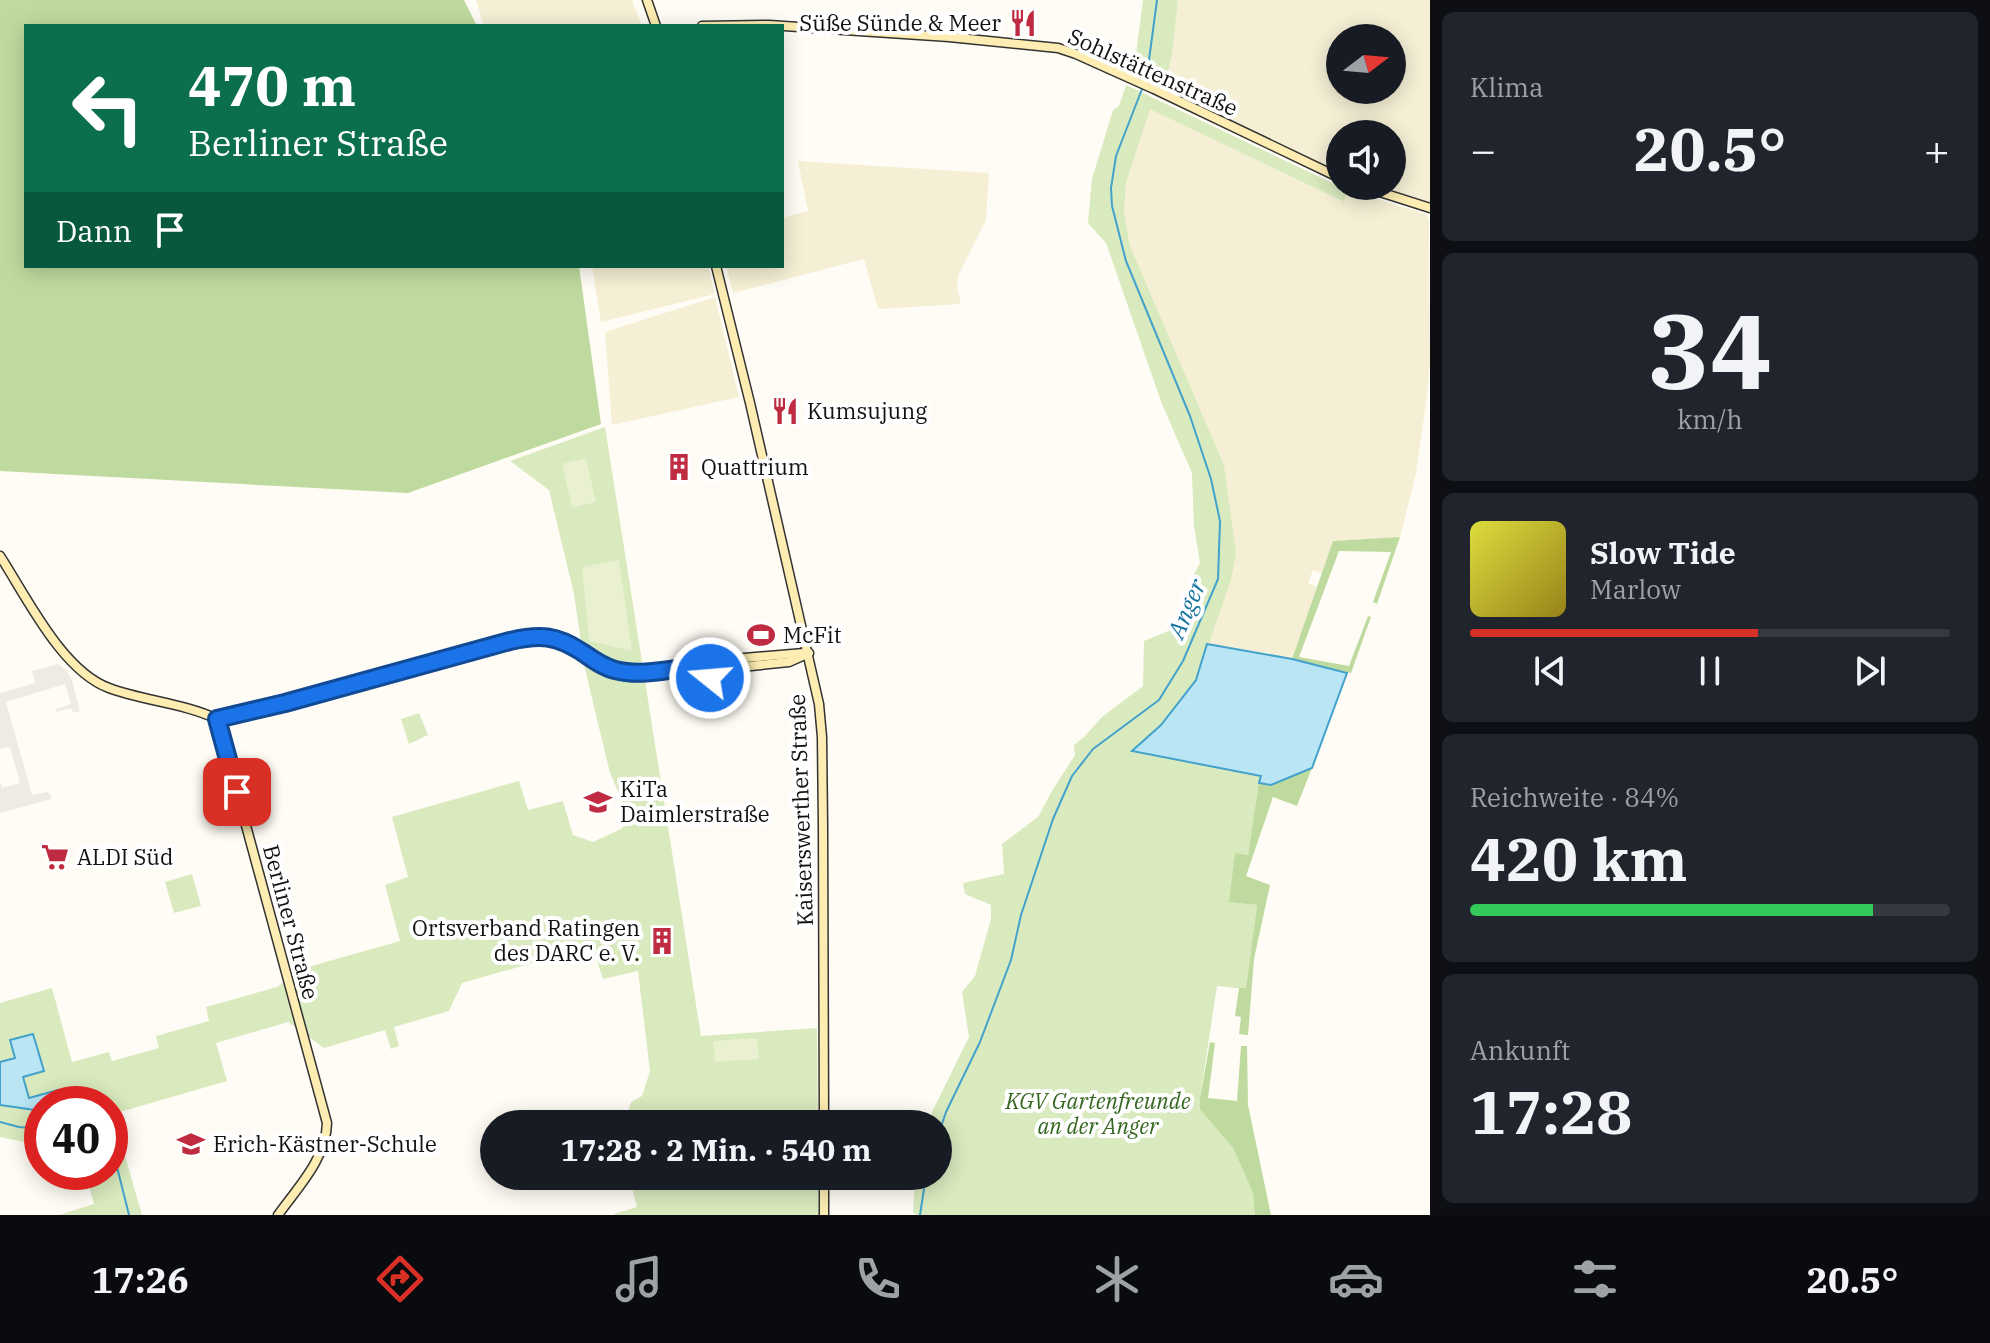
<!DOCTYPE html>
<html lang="de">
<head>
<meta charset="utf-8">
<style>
  body { margin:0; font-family:"IBM Plex Serif",serif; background:#20242c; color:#f1f3f6; height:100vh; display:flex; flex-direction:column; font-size:30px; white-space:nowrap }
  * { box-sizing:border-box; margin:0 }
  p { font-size:26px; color:#9ea1a6 }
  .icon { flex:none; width:44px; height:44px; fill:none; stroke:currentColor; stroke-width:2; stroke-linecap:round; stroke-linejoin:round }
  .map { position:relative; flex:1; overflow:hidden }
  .sheet { display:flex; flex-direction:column; gap:12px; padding:12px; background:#0d0f14; width:560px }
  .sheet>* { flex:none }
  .guide { position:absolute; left:24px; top:24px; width:760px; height:244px; border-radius:0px; box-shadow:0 4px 20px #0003; background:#0b6e4f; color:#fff; overflow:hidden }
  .needle { width:52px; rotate:74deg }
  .fabs { position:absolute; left:1326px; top:24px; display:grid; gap:16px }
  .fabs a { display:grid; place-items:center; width:80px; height:80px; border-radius:50%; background:#171b24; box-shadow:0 4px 20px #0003; font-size:40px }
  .speed { position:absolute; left:24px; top:1086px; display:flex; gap:16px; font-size:40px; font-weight:700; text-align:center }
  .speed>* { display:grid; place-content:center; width:104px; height:104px; border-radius:50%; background:#171b24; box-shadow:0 4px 20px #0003; line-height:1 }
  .speed .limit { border:12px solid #d22; background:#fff; color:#111 }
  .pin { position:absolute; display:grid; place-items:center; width:68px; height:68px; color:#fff; margin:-34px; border-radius:16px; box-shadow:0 4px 12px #0006 }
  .me { position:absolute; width:88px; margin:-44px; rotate:287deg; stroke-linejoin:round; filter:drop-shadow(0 0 6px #0008) }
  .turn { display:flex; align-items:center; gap:28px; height:168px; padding:0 32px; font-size:36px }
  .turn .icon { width:104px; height:104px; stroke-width:2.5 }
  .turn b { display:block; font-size:56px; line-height:68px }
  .then { display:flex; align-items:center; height:76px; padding:0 32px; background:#0003; gap:16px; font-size:30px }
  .big { font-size:60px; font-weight:700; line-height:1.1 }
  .sheet .tile { flex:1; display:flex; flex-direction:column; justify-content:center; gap:12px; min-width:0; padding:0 28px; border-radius:12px; background:#20242c }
  .sheet .dial { align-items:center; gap:0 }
  .dial b { font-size:104px; line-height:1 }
  .song { display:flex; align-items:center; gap:24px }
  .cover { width:96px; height:96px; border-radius:12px; background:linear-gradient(135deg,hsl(60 70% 55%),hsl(50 70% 35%)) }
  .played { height:8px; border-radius:4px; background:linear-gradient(90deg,#d93025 60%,#363941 60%) }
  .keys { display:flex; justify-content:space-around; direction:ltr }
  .heat { display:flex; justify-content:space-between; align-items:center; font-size:44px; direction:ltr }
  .charge { height:12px; border-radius:6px; background:linear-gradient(90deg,#34c759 84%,#363941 0) }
  .trip { position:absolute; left:480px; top:1110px; width:472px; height:80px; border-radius:40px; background:#171b24; box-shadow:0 4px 20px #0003; font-weight:700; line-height:80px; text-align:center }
  .tab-bar { display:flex; height:128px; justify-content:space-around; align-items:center; background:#090b0e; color:#9ea1a6 }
  .tab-bar .icon { width:56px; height:56px }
  .tab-bar .current { color:#d93025 }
  .tab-bar b { font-size:36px; color:#f1f3f6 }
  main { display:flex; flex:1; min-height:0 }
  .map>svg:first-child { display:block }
  .farmland { fill:#f5efd5; fill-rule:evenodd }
  .green { fill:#d9eabe }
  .forest { fill:#bfda9e }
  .pitch { fill:#e9f1d0 }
  .plaza { fill:#f0ebe2 }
  .water { fill:#bae5f5; stroke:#43a2cb; stroke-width:2 }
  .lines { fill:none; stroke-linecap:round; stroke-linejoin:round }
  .stream { stroke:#43a2cb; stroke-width:2 }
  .secondary-casing { stroke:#333; stroke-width:11 }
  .secondary { stroke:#fdedb2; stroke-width:8 }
  .route-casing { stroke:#114b97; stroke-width:20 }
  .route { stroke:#1a73e8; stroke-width:14 }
  .labels { text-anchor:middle; stroke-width:8; stroke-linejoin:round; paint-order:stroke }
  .poi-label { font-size:22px; fill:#111; stroke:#fff; text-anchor:start }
  .street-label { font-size:22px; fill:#111; stroke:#fff }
  .park-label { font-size:22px; font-style:italic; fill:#376821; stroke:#fff }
  .water-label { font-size:24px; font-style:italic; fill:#1b75a1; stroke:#fff }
</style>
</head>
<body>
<main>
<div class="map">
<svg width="1430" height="1215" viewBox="0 0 1430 1215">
  <rect width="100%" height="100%" fill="#fffcf5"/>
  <g class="farmland">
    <polygon points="476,0 632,0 642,26 484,26"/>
    <path d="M1178,0H1430V203L1375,186H1392V134H1340V173L1164,87L1172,56ZM1340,38H1392V90H1340Z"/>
    <polygon points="1150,108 1343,202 1347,190 1426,214 1429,219 1430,363 1427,396 1416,474 1400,537 1333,541 1322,573 1313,570 1308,583 1317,587 1292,659 1207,644 1224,465 1130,246 1124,211 1126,183"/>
    <polygon points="798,161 989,173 986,220 958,276 957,288 961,304 878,309 864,259 733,293 726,266 782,266 782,218 808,211"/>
    <polygon points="592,266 708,266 715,294 601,322"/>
    <polygon points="715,297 739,397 612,425 605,332"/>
  </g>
  <g class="green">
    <polygon points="1143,0 1178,0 1172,56 1164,87 1134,70"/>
    <polygon points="1126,85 1347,190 1344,202 1150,109 1126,183 1124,211 1130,246 1224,465 1236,553 1231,580 1196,680 1162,725 1133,750 1261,776 1248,855 1235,854 1230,902 1257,905 1246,989 1217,986 1200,1098 1201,1109 1233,1148 1253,1193 1255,1215 918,1215 913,1213 915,1176 938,1176 938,1124 928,1124 932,1112 969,1037 962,992 975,976 991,919 991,905 965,894 963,883 1004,874 1002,844 1038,817 1052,791 1075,755 1074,745 1084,737 1102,717 1143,686 1144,641 1183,625 1183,596 1200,563 1194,526 1192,473 1162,404 1106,243 1088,223 1092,179 1113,110 1119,106"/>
    <polygon points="605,427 701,1036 817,1028 818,1124 624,1124 631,1102 642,1096 650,1071 638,971 603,979 592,946 462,983 449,1011 394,1027 399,1046 391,1049 385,1030 324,1048 288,1022 216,1043 227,1081 113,1114 142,1215 59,1215 94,1204 85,1172 110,1172 110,1104 42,1104 42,1139 29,1143 0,1137 0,1003 52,988 72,1062 109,1052 112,1061 159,1048 156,1036 209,1021 206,1007 277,987 301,969 400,941 385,885 408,877 392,817 519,781 528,810 563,801 573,835 593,842 623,828 624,805 610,773 585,669 574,594 549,490 510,461"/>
    <polygon points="419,713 428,735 409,744 401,719"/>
    <polygon points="192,874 201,906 174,913 165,882"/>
    <polygon points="629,1176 818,1176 819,1215 614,1215 614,1214 637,1207"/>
  </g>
  <g class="forest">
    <polygon points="0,0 464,0 477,26 26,26 26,266 579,266 601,424 408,493 0,471"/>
    <polygon points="1400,537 1377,604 1373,602 1391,552 1339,551 1299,657 1349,666 1368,616 1371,617 1351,673 1292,659 1333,541"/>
    <polygon points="1312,768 1297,806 1273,797 1246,876 1270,885 1254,959 1248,1035 1239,1034 1241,1017 1235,1016 1239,988 1246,988 1257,905 1229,902 1235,853 1248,855 1259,783 1271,785"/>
    <polygon points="1210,1042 1215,1043 1208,1098 1237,1101 1241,1046 1247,1046 1248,1105 1271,1215 1255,1215 1253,1193 1233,1148 1200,1109 1200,1098"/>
  </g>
  <g class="pitch">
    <polygon points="586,458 596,502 572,508 562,464"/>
    <polygon points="619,560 632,651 589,641 582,567"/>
    <polygon points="757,1038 759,1059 715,1062 713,1041"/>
  </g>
  <polygon class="plaza" points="58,664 66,670 72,680 80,711 73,713 71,708 56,712 56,709 71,704 65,684 6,702 32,795 47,792 50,794 51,799 0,813 0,782 2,788 20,783 10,747 0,749 0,693 35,683 32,671"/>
  <g class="water">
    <polygon points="1207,644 1292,659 1347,673 1312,768 1271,785 1259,783 1261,776 1132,751 1161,725 1196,680"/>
    <polygon points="33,1034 44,1071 23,1077 29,1098 58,1090 62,1104 42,1104 42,1111 0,1105 0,1062 15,1058 10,1040"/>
  </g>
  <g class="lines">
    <g class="stream">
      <polyline points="1144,83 1147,75 1157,0"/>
      <polyline points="0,1122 19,1127 42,1129"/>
      <polyline points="938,1136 946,1112 980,1042 1011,960 1021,915 1053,819 1072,776 1093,749 1159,700 1183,661 1218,579 1220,521 1211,479 1190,416 1126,261 1112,206 1111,188 1116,156 1142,89"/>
      <polyline points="110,1153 116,1163 129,1215"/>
      <polyline points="920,1215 926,1176"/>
    </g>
    <g class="secondary-casing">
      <g id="secondary">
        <polyline points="647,0 656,26"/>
        <polyline points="702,26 769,25 949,37 1058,48 1076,54 1154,89 1340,178"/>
        <polyline points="1361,186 1430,208"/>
        <polyline points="716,266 750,403 819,704 822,737 823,827 824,1124"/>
        <path d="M0,556C26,596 62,671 109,688C144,701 183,703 217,719L327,1123C326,1159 298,1187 278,1215"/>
        <circle cx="710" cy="665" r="13"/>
        <polyline points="721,660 804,653"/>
        <polyline points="722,669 789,662 809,653"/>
        <path d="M217,719L285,703L529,637C568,633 583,662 616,670C641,676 671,669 697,666"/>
        <polyline points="824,1215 824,1176"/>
      </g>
    </g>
    <use href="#secondary" class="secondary"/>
  </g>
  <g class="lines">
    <g class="route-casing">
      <path id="route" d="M237,792L217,719L285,703L510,641C540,634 556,635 582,652C592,659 603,667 615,670C641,677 671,669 697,666L701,675L710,678"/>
    </g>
    <use href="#route" class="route"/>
  </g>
  <defs>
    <g id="restaurant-bare" transform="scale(2.16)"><path d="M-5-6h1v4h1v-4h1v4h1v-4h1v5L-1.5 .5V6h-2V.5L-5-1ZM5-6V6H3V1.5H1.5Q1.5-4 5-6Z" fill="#bf2b41" stroke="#fff" stroke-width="2.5" paint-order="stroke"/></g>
    <g id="building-bare" transform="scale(2.16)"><path d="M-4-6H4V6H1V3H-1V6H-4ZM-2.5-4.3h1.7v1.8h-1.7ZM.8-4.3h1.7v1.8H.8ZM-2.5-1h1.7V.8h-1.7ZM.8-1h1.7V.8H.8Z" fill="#bf2b41" stroke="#fff" stroke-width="2.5" paint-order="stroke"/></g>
    <g id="stadium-bare" transform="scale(2.16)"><path d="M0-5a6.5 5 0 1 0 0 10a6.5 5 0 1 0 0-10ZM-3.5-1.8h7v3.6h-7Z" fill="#bf2b41" stroke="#fff" stroke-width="2.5" paint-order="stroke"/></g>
    <g id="school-bare" transform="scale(2.16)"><path d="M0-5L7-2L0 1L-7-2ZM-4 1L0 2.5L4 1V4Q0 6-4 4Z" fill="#bf2b41" stroke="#fff" stroke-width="2.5" paint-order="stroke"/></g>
    <g id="supermarket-bare" transform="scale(2.16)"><path d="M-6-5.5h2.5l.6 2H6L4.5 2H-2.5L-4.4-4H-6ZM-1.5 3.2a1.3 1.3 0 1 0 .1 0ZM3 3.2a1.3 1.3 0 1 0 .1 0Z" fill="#bf2b41" stroke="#fff" stroke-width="2.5" paint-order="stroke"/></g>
  </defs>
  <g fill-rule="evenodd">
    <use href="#restaurant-bare" x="1023" y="23"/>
    <use href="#restaurant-bare" x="785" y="411"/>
    <use href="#building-bare" x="679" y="467"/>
    <use href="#stadium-bare" x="761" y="635"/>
    <use href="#school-bare" x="598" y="802"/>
    <use href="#supermarket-bare" x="55" y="857"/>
    <use href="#building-bare" x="662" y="941"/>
    <use href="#school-bare" x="191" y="1144"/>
  </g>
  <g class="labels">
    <g class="poi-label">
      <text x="1001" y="31" text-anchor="end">Süße Sünde &amp; Meer</text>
      <text x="807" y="419">Kumsujung</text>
      <text x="701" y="475">Quattrium</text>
      <text x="783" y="643">McFit</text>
      <text x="620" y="797">KiTa<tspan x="620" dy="25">Daimlerstraße</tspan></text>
      <text x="77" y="865">ALDI Süd</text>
      <text x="640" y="936" text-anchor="end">Ortsverband Ratingen<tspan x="640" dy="25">des DARC e. V.</tspan></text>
      <text x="213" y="1152">Erich-Kästner-Schule</text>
    </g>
    <g class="street-label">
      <text transform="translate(1153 72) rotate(24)" y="8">Sohlstättenstraße</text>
      <text transform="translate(801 810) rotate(-92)" y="8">Kaiserswerther Straße</text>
      <text transform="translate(291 922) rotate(75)" y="8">Berliner Straße</text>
    </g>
    <g class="park-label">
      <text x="1098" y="1109">KGV Gartenfreunde<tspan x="1098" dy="25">an der Anger</tspan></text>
    </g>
    <g class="water-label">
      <text transform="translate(1187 609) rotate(-67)" y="8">Anger</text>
    </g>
  </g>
</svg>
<div class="fabs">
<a><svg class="needle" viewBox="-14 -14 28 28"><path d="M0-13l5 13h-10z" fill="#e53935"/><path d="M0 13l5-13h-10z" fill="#9ea1a6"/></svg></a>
<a><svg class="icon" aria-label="sound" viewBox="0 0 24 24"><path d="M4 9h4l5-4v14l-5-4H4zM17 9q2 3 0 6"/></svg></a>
</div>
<div class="speed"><div class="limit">40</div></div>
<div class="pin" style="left:237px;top:792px;background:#d93025"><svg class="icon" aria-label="arrive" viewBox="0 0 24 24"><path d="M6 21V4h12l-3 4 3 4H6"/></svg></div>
<svg class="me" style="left:710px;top:678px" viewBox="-20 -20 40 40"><circle r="17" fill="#1a73e8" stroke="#fff" stroke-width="3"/><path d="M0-11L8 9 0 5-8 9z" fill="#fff"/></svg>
<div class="trip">17:28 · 2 Min. · 540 m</div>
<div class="guide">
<div class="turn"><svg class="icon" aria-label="left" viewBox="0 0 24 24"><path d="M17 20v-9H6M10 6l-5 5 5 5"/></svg><div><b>470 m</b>Berliner Straße</div></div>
<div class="then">Dann<svg class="icon" aria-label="arrive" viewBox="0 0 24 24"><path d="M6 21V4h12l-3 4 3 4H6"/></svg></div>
</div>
</div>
<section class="sheet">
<div class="tile"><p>Klima</p>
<div class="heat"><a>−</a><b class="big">20.5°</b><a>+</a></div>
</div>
<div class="tile dial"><b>34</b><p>km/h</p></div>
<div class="tile">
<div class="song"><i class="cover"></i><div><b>Slow Tide</b><p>Marlow</p></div></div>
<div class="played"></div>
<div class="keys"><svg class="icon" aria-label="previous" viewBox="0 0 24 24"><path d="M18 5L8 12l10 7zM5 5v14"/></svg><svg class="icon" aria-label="pause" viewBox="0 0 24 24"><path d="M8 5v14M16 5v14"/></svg><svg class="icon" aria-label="next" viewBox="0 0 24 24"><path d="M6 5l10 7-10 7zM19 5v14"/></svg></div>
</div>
<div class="tile"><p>Reichweite · 84%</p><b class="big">420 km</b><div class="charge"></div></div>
<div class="tile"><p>Ankunft</p><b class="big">17:28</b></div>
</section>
</main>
<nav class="tab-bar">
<b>17:26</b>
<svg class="icon current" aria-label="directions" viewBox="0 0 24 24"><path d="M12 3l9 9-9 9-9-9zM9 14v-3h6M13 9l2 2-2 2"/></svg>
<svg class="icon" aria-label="music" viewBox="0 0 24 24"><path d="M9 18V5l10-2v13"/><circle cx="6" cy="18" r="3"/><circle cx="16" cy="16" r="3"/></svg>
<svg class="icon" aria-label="phone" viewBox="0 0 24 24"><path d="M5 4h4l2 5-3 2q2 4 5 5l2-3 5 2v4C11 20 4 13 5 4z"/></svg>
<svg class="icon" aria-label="climate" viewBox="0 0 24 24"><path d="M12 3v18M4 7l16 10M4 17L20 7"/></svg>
<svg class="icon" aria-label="car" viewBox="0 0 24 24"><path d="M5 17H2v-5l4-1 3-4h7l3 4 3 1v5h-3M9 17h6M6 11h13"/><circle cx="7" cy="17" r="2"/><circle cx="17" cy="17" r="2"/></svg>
<svg class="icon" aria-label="filters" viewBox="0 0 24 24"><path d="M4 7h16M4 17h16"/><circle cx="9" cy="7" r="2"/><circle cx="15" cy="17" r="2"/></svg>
<b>20.5°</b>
</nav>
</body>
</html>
